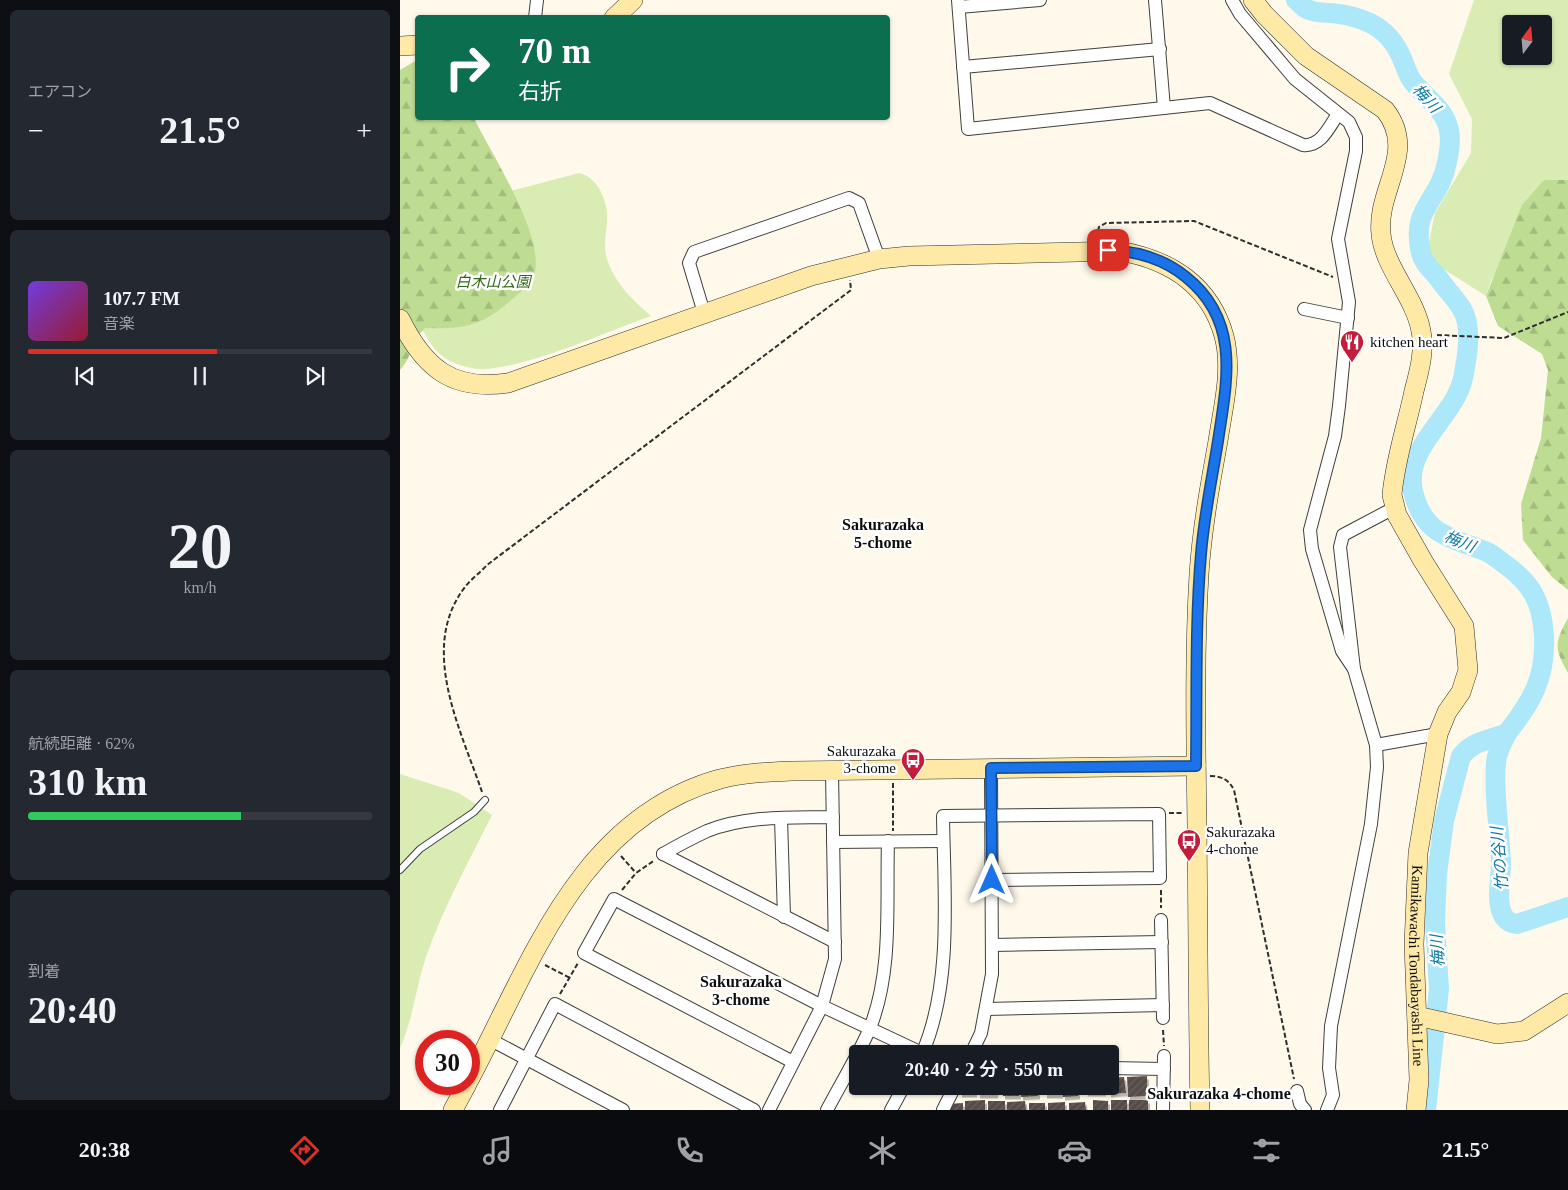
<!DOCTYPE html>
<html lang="ja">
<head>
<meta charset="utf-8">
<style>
  body { margin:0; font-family:"Times New Roman","Noto Sans JP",serif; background:#242831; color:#f1f3f6; height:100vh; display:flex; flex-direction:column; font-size:19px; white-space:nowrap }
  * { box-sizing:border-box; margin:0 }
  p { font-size:16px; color:#9ea1a6 }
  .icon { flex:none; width:28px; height:28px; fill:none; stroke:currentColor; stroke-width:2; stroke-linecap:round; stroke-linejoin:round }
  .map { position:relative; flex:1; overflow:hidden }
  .sheet { display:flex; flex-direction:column; gap:10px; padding:10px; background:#0d0f14; width:400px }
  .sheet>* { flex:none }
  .top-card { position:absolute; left:15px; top:15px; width:475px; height:105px; border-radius:5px; box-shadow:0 1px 4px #0004; background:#0b6e4f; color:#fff; overflow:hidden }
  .needle { width:32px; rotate:16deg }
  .fabs { position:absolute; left:1102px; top:15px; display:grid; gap:10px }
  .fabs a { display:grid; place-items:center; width:50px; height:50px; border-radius:5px; background:#171b24; box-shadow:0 1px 4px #0004; font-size:25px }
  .speed { position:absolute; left:15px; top:1030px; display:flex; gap:10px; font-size:25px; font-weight:700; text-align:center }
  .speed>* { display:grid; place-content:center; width:65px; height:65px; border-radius:50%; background:#171b24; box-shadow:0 1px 4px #0004; line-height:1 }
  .speed .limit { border:8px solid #d22; background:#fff; color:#111 }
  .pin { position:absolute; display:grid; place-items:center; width:42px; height:42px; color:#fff; margin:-21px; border-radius:10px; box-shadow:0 2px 8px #0006 }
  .me { position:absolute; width:55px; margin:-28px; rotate:0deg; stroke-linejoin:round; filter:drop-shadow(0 0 4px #0008) }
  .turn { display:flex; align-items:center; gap:18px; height:105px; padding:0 20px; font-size:22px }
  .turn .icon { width:65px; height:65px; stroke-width:2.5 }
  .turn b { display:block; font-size:35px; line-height:42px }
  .big { font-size:38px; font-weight:600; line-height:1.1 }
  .sheet .widget { flex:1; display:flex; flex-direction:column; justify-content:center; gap:8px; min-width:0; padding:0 18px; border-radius:8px; background:#242831 }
  .sheet .dial { align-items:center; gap:0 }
  .dial b { font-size:65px; line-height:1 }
  .song { display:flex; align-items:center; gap:15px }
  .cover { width:60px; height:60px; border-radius:8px; background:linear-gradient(135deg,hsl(260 70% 55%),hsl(350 70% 35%)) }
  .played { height:5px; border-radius:2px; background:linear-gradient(90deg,#d93025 55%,#363941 55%) }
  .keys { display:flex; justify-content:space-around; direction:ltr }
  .heat { display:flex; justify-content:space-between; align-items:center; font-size:28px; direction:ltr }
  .charge { height:8px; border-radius:4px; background:linear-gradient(90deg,#34c759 62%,#363941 0) }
  .trip { position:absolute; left:449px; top:1045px; width:270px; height:50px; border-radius:5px; background:#171b24; box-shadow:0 1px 4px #0004; font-weight:600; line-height:50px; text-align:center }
  .menu { display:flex; height:80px; justify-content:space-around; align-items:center; background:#090b0e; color:#9ea1a6 }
  .menu .icon { width:35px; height:35px }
  .menu .selected { color:#d93025 }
  .menu b { font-size:22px; color:#f1f3f6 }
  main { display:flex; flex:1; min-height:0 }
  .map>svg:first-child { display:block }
  .green { fill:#d8ecb3; fill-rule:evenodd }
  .forest { fill:url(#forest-firs) }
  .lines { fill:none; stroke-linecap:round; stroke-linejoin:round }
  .river { stroke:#ade8fa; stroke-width:20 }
  .building { fill:url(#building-hatch); filter:url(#shadow) }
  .lane-casing { stroke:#3f3f3f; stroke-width:8 }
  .street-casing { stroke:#3f3f3f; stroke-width:14 }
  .secondary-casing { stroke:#2e2e2e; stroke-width:20 }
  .path { stroke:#2e2e2e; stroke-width:2; stroke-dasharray:5 2.5; stroke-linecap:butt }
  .lane { stroke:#fff; stroke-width:6 }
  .street { stroke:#fff; stroke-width:12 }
  .secondary { stroke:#ffe9a7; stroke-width:19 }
  .route-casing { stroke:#114b97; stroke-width:12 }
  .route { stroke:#1a73e8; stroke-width:9 }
  .labels { text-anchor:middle; stroke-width:5; stroke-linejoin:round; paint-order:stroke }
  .park-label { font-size:15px; font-style:italic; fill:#346819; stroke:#fff }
  .poi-label { font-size:15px; fill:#0c0c0c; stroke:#fff; text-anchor:start }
  .street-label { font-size:15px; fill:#0c0c0c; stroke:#fff }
  .water-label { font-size:16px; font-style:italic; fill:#0f78a5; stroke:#fff }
  .neighbourhood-label { font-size:16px; font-weight:bold; fill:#0c0c0c; stroke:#fff }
</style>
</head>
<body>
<main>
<section class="sheet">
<div class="widget"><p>エアコン</p>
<div class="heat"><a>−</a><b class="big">21.5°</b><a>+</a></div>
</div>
<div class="widget">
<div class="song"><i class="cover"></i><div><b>107.7 FM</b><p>音楽</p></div></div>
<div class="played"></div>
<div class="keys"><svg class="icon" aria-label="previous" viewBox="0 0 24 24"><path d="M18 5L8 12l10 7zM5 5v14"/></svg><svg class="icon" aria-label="pause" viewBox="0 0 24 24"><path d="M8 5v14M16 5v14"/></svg><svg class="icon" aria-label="next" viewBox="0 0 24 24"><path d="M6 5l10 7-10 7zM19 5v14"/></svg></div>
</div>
<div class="widget dial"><b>20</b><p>km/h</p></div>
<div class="widget"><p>航続距離 · 62%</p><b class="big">310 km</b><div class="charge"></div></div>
<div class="widget"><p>到着</p><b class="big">20:40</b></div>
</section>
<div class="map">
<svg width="1168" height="1110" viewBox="0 0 1168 1110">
  <defs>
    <pattern id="forest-firs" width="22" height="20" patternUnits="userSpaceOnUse" patternTransform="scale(1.25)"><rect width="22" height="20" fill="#bedd92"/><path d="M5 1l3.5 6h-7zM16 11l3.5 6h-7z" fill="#a2bc7d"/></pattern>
    <pattern id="building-hatch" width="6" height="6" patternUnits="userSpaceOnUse" patternTransform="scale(1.25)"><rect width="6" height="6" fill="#564b48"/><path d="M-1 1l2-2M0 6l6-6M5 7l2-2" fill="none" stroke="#69605e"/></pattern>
    <filter id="shadow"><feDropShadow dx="2" dy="3.5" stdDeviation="0" flood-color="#0004"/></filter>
  </defs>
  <rect width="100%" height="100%" fill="#fff9ec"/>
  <g class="green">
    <path d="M1074,0H1168V180H1144L1091,281L1086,296L1034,263L1028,247L1035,213L1071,153L1072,119L1049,74ZM1111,24H1144V56H1111Z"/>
    <path d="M179,173C190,176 196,182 201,192C215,222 200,235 207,259C215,284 233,300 251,316C203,333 137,364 87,369C75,370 61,366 50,361C35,354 26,337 19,323L0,189L100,194Z"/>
    <path d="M0,774L59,793L92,815C69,861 43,908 26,957C16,987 13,1019 0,1048Z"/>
  </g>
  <g class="forest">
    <path d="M17,60L18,118H74C89,150 154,249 131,281C125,289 116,296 109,302C80,327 62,329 25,328C9,344 14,355 0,370V70Z"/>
    <polygon points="1144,180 1168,180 1168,590 1152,577 1123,540 1121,504 1141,438 1148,370 1142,354 1098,326 1086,296 1122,205"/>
    <path d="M1168,618V673C1154,648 1154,644 1168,618Z"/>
  </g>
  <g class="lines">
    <g class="river">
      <path d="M896,0C900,3 903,7 907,9C916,14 929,12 939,14C949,15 961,19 970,23C986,31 997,45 1003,61C1006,68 1008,76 1013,82C1023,95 1040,106 1046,121C1052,134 1050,148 1047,162C1040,202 1010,207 1021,253C1023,263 1033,271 1039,279C1046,289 1056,299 1062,309C1073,328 1067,358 1063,378C1055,417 1003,447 1013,491C1023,535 1050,537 1087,552C1094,555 1100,561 1106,565C1133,585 1142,603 1144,636C1146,677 1132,702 1107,733C1089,741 1074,740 1061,756L1044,821L1037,874L1035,922L1039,989L1026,1110"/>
      <path d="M1107,733C1102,743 1097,752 1096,762C1093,796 1100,830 1101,863C1101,879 1095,903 1104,917C1108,922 1112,924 1117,924L1168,907"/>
    </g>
  </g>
  <g class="building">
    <polygon points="747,1076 747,1096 728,1097 727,1077"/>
    <polygon points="724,1077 726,1093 709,1094 710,1078"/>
    <rect x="560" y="1086" width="15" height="8"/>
    <polygon points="578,1086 597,1086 596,1095 578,1095"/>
    <polygon points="603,1086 618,1086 619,1096 603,1096"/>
    <polygon points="621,1086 638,1086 638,1096 621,1097"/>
    <rect x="645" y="1086" width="16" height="9"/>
    <polygon points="663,1086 678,1086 678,1096 663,1097"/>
    <rect x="686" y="1086" width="18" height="7"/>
    <polygon points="585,1100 585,1110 565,1110 565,1101"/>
    <polygon points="693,1100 708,1101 708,1110 693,1110"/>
    <rect x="711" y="1100" width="16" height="10"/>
    <rect x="729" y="1100" width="19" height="10"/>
    <rect x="588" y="1101" width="17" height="9"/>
    <polygon points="625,1101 626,1110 607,1110 607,1102"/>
    <polygon points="665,1102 665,1110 648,1110 648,1103"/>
    <polygon points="685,1102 686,1110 669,1110 669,1103"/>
    <polygon points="563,1103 563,1110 548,1110 548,1104"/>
    <rect x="629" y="1103" width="16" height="7"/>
  </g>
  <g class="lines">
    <g class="lane-casing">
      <polyline id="lane" points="0,870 20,849 74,812 85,800"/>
    </g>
    <g class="street-casing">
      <g id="street">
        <path d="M558,0L568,129L810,103L903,145C921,147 929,127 938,114"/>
        <polyline points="755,0 764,108"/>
        <polyline points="832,0 840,14 895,79 949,122 956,137 956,151 938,239 949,302 939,406 935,436 910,530 912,549 942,651 954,669"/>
        <polyline points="559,7 640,0"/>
        <polyline points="135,18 137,0"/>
        <polyline points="563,67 760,49"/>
        <polyline points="904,309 948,318"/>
        <polyline points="304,313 289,263 294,252 449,198 459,203 479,259"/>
        <polyline points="976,745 1038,734"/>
        <polyline points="381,818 384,917"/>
        <polyline points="433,842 543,841"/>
        <polyline points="263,854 435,942"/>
        <path d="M263,854C277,846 292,838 307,831C347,815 391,818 433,817"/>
        <polyline points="761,920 763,1018"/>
        <polyline points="593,945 762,942"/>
        <polyline points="586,1009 763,1005"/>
        <polyline points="91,1040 223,1110"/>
        <path d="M522,1054C553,983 544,892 543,816L759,814L760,878L592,880"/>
        <polyline points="571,1054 581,1033 592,974 591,768"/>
        <polyline points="393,1062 184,953 214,899 422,1006 524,1054"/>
        <polyline points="710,1068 764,1069"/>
        <polyline points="897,1091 900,1104 905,1110"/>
        <polyline points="100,1110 155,1004 354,1110"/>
        <polyline points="369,1110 422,1006 435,959 432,771"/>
        <path d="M427,1110C441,1083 458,1056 470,1028C493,970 486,903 488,841"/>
        <polyline points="491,1110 504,1086"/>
        <polyline points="543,1110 555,1086"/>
        <polyline points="763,1110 764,1056"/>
        <polyline points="927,1110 933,1095 929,1068 931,1026 971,824 977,767 976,745 954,669 940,547 943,535 994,508"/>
      </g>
    </g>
    <g class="secondary-casing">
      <g id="secondary">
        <path id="s1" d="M853,0L864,14L906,56L985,110C1018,152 976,189 981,234C984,267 1015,297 1021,331C1025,351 1019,372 1014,391C1007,425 995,460 992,495L997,515L1023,561L1064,626L1068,670L1061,692L1047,712L1038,734L1018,853L1014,944L1019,1080L1016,1110"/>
        <polyline points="214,18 233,0"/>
        <polyline points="0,46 18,45"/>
        <path d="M0,319C24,368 52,391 108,383L411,276L479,259L509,256L720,251C770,260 810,285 824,336C833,370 823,407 818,441C810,485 802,529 799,574C794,658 796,744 797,828C798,922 798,1016 800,1110"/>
        <polyline points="1017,1016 1097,1034 1124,1031 1168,1003"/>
        <path d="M69,1080C131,964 179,818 320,779C344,773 367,772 392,771L796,766"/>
        <polyline points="53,1110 67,1084"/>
      </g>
    </g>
    <g class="path">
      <polyline points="696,238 699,227 706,223 794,221 933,277"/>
      <polyline points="1037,335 1104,338 1168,312"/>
      <path d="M810,776C822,776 829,780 834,790L894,1079"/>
      <polyline points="493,783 493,831"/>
      <path d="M82,792C61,730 18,648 65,587C71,579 80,573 87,565L451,290L450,280"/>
      <polyline points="769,813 782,813"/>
      <polyline points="221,856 236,873"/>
      <polyline points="222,890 236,873 255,860"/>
      <polyline points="761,890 761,908"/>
      <polyline points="145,965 170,978"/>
      <polyline points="160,994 178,963"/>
      <polyline points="763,1030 764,1046"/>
    </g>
    <use href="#lane" class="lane"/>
    <use href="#street" class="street"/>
    <use href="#secondary" class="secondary"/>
  </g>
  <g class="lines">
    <g class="route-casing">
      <path id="route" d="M592,880L591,768L796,766C797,695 795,624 801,554C804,516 812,479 818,441C827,381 841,321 786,277C764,259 736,251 708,250"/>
    </g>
    <use href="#route" class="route"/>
  </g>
  <defs>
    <g id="restaurant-pin" transform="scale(1.25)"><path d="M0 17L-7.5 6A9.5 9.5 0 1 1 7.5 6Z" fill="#c41d3c" stroke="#fff"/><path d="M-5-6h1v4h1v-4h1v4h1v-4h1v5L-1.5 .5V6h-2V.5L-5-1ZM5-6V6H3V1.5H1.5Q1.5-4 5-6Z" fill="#fff"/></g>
    <g id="bus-pin" transform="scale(1.25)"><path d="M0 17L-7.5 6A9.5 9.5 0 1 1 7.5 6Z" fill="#c41d3c" stroke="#fff"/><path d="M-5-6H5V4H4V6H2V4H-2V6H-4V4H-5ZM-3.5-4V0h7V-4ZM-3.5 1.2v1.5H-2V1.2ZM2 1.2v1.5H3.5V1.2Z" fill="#fff"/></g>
  </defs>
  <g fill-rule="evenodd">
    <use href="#restaurant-pin" x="952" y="342"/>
    <use href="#bus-pin" x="513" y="760"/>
    <use href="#bus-pin" x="789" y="841"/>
  </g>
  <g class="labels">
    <g class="park-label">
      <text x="93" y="287">白木山公園</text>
    </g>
    <g class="poi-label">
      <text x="970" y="347">kitchen heart</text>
      <text x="496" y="756" text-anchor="end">Sakurazaka<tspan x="496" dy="17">3-chome</tspan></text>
      <text x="806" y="837">Sakurazaka<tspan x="806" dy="17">4-chome</tspan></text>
    </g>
    <g class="street-label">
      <text dy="5" stroke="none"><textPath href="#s1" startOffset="1074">Kamikawachi Tondabayashi Line</textPath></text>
    </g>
    <g class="water-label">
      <text transform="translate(1027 98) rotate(48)" y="6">梅川</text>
      <text transform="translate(1060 541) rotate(22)" y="6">梅川</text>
      <text transform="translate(1099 859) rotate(-95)" y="6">竹の谷川</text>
      <text transform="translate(1037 951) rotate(-94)" y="6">梅川</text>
    </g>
    <g class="neighbourhood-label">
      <text x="483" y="530">Sakurazaka<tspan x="483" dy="18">5-chome</tspan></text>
      <text x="341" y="987">Sakurazaka<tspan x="341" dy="18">3-chome</tspan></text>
      <text x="819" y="1099">Sakurazaka 4-chome</text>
    </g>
  </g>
</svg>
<div class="fabs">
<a><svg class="needle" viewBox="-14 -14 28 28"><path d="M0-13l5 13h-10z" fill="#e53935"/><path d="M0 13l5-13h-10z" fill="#9ea1a6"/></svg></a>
</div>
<div class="speed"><div class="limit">30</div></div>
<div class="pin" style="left:708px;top:250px;background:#d93025"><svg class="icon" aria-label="arrive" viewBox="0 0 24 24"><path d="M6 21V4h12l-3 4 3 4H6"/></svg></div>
<svg class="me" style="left:592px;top:880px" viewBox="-20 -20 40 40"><path d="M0-17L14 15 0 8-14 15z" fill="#1a73e8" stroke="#fff" stroke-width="4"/></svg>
<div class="trip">20:40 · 2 分 · 550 m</div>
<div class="top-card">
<div class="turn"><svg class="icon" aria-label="right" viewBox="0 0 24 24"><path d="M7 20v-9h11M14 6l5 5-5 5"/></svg><div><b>70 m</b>右折</div></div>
</div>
</div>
</main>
<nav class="menu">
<b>20:38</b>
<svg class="icon selected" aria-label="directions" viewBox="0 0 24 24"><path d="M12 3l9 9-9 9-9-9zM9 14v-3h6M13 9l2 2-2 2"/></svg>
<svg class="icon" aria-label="music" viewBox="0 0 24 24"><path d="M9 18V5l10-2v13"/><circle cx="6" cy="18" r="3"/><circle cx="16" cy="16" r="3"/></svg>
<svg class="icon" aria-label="phone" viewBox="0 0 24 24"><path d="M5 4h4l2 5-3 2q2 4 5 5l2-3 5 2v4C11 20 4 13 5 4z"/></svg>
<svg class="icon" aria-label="climate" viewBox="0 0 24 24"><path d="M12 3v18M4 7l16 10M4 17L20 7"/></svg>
<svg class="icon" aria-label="car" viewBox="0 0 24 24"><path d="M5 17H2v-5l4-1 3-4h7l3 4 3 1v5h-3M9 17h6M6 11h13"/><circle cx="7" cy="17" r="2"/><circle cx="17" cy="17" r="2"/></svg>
<svg class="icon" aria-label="filters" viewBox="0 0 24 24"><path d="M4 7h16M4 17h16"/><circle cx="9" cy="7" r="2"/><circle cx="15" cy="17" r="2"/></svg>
<b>21.5°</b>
</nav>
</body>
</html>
